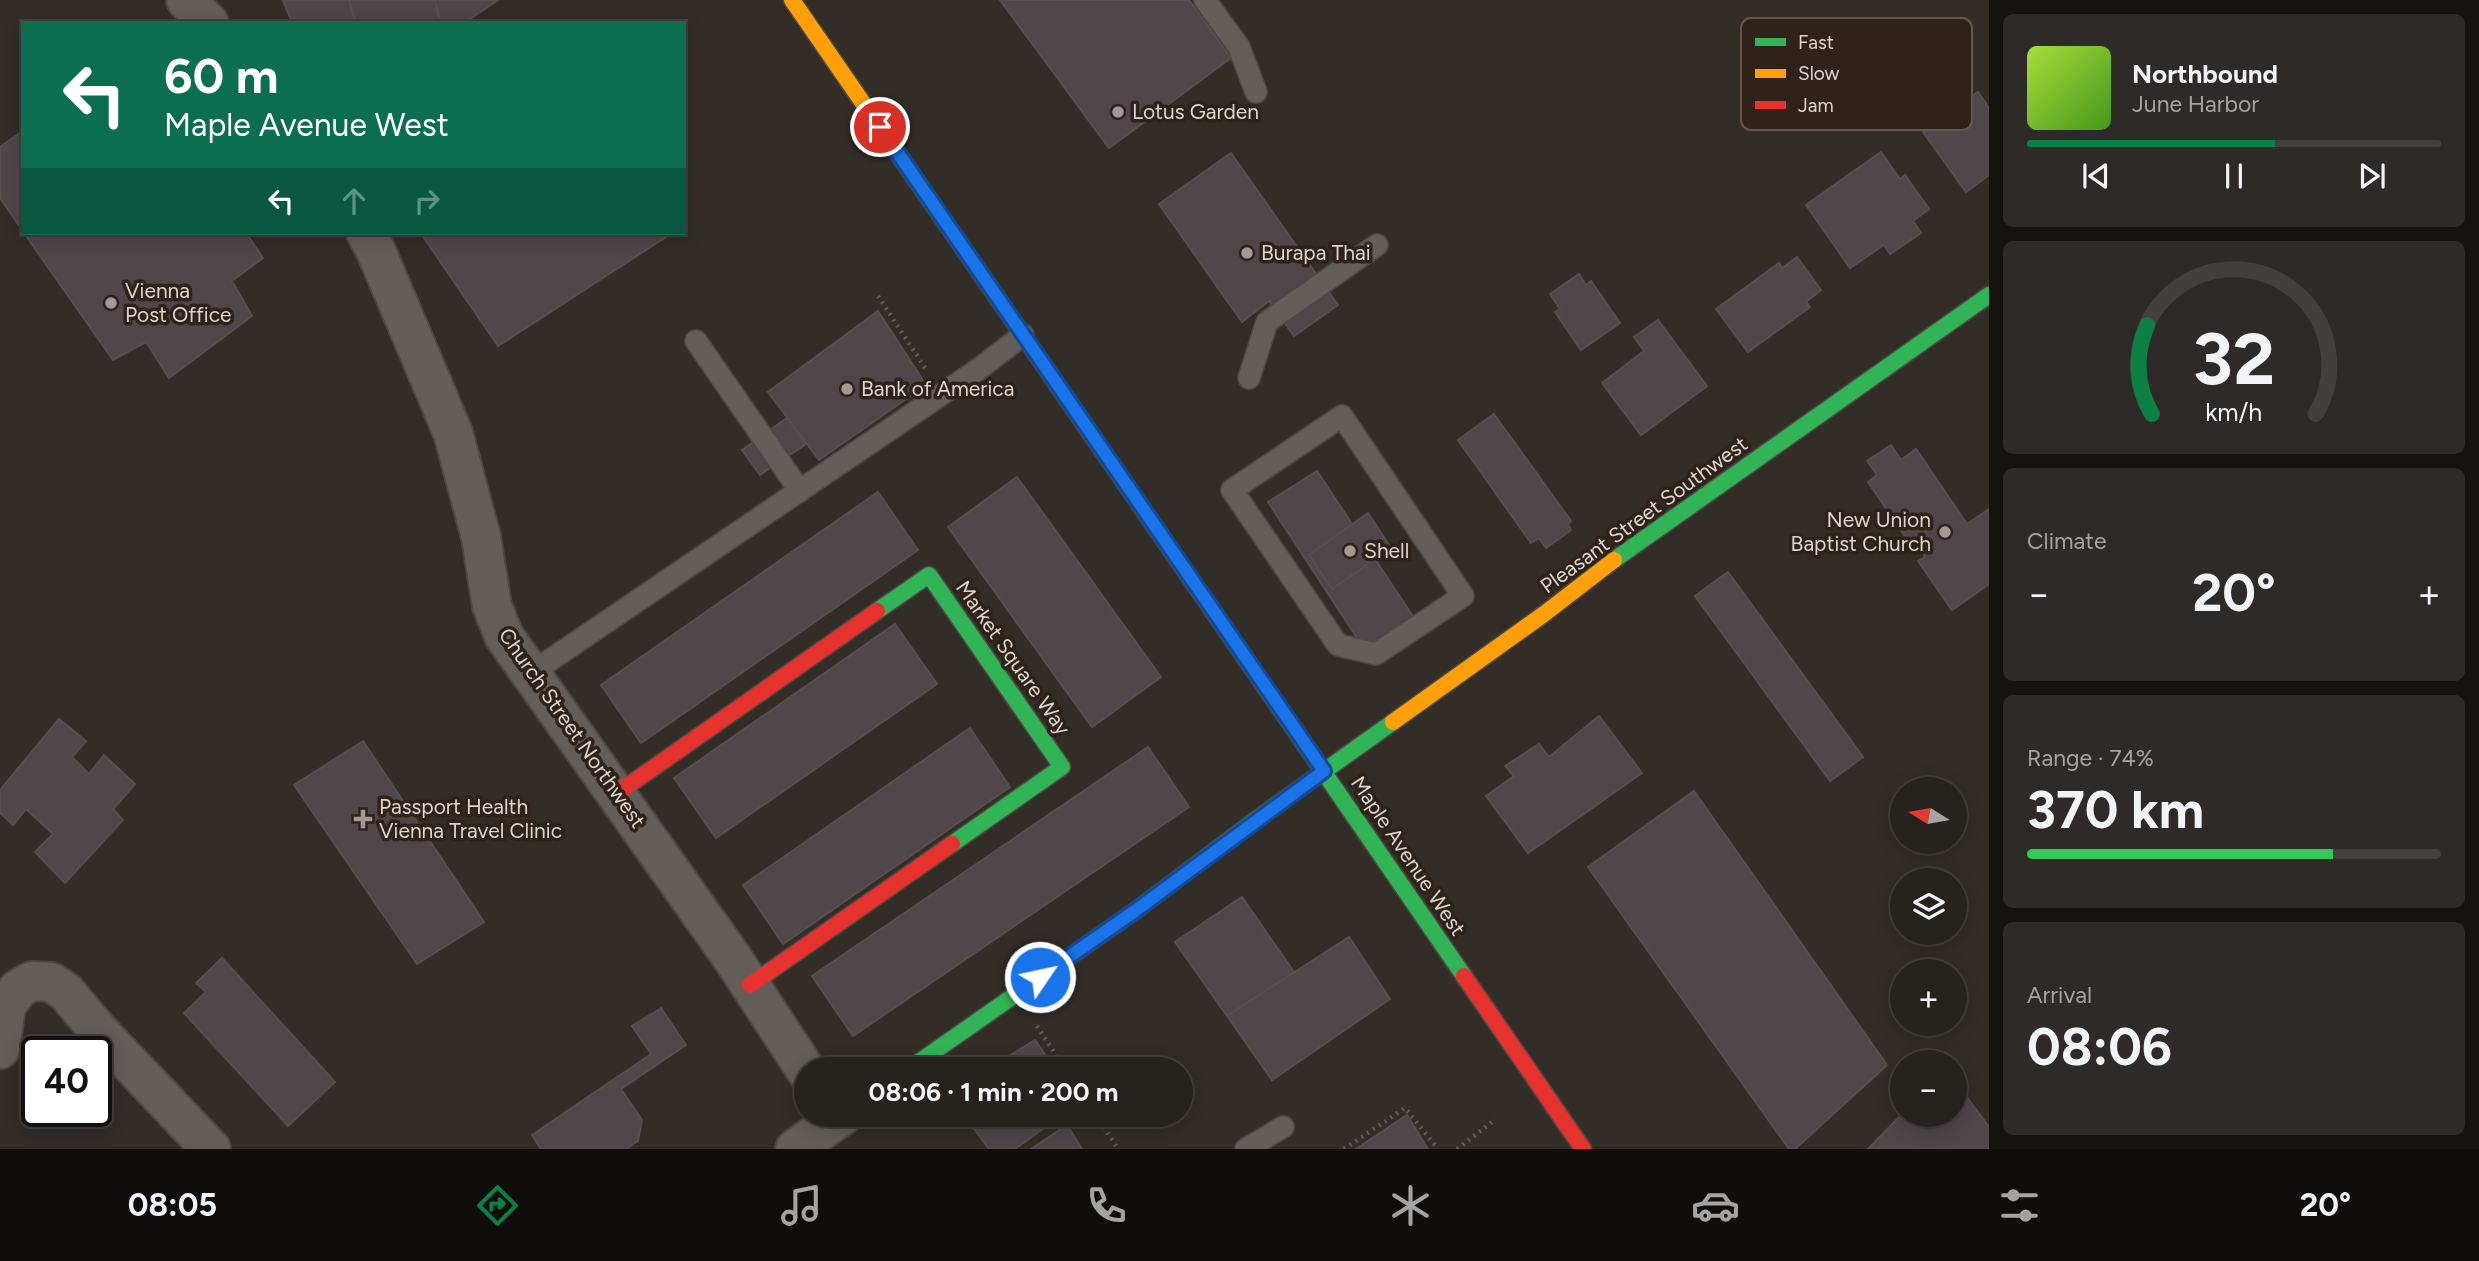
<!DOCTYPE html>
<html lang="en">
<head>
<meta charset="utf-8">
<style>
  body { margin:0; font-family:Figtree,sans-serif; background:#2e2a27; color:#f1f3f6; height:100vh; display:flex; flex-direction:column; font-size:26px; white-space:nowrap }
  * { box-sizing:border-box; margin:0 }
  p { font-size:23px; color:#a4a4a4 }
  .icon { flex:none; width:38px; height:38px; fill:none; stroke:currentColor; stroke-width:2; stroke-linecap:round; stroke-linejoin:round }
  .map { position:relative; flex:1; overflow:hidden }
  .details { display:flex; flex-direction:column; gap:14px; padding:14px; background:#151310; width:490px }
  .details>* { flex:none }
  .hud { position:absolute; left:21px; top:21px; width:665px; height:214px; border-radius:0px; box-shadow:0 4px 18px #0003,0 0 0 2px #423f3c; background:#0b6e4f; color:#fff; overflow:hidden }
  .needle { width:46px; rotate:281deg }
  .controls { position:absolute; left:1890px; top:777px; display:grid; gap:14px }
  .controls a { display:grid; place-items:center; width:77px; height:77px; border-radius:50%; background:#26221e; box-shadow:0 4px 18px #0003,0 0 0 2px #423f3c; font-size:35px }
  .speed { position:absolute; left:21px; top:1036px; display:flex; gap:14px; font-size:35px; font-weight:700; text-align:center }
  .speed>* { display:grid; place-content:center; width:91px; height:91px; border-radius:50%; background:#26221e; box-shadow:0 4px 18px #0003,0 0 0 2px #423f3c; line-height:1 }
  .speed .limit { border:4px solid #111; border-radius:10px; background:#fff; color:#111 }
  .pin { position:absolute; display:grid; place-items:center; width:60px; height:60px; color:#fff; margin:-30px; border:4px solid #fff; border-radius:50%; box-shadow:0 2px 7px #0007 }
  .me { position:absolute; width:77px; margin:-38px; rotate:56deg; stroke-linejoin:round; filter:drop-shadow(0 0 5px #0008) }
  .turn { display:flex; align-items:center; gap:24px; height:147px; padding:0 28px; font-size:32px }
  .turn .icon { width:91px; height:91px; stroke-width:2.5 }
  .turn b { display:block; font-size:49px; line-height:60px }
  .lanes { display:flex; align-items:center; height:66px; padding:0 28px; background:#0003; justify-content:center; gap:35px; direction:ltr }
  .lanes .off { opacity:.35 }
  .big { font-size:52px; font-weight:700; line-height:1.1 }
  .details .tile { flex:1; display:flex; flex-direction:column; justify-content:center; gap:10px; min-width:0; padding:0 24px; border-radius:10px; background:#2e2a27 }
  .details .dial { align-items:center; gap:0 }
  .dial svg { height:182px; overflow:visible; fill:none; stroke:#423f3c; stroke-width:7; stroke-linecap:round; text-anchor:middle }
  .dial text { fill:#f1f3f6; stroke:none }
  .song { display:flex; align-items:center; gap:21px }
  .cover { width:84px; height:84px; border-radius:10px; background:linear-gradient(135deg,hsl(80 70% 55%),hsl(100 70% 35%)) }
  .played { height:7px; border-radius:4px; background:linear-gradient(90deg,#0b8043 60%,#423f3c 60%) }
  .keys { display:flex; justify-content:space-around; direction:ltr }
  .heat { display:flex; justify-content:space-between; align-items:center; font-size:38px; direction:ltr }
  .charge { height:10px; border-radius:5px; background:linear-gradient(90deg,#34c759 74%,#423f3c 0) }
  .trip { position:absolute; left:794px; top:1057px; width:399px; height:70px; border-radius:35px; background:#26221e; box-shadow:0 4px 18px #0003,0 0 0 2px #423f3c; font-weight:700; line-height:70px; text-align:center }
  .tab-bar { display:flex; height:112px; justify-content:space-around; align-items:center; background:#0f0e0c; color:#a4a4a4 }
  .tab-bar .icon { width:49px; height:49px }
  .tab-bar .on { color:#0b8043 }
  .tab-bar b { font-size:32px; color:#f1f3f6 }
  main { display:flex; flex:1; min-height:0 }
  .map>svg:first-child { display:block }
  .building { fill:#4f464a; stroke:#55504f; stroke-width:2 }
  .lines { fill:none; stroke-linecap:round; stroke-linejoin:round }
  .lane-casing { stroke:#4d4843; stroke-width:24 }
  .street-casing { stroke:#4d4843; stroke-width:42 }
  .fast-casing { stroke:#4d4843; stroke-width:19 }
  .slow-casing { stroke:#4d4843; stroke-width:19 }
  .jam-casing { stroke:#4d4843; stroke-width:19 }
  .path { stroke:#615c58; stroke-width:4.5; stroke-dasharray:2 5; stroke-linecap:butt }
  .lane { stroke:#635e5a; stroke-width:21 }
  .street { stroke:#635e5a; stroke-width:38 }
  .fast { stroke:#30b455; stroke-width:16 }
  .slow { stroke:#ff9f0a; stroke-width:16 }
  .jam { stroke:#e5322d; stroke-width:16 }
  .route-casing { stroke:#114b97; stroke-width:18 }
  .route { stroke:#1a73e8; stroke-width:12 }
  .poi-dot { fill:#a29a95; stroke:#2e2219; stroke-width:2.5 }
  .labels { text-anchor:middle; stroke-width:7; stroke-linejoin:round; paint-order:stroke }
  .poi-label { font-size:21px; fill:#ddd5cf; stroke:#2e2219; text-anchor:start }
  .street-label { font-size:21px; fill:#ddd5cf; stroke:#2e2219 }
  .key { fill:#2e2219; stroke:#635850; stroke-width:2 }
  .key-label { font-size:19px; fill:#ddd5cf }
</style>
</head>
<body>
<main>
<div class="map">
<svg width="1989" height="1149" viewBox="0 0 1989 1149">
  <rect width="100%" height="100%" fill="#332d28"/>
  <g class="building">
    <polygon points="283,0 349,0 356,23 292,23"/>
    <polygon points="349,0 435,0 440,23 356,23"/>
    <polygon points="435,0 498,0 464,23 440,23"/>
    <polygon points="1000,0 1189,0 1231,58 1109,148"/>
    <polygon points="1978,92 1989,108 1989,175 1966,192 1923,132"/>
    <polygon points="23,131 23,231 0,198 0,147"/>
    <polygon points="1881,152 1900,179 1905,175 1929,209 1913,221 1921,233 1890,254 1884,245 1850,268 1806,205"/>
    <polygon points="1231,153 1338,305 1294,336 1269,301 1242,322 1159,204"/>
    <polygon points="24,233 246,233 263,258 232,281 252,316 169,378 146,342 113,360"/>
    <polygon points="432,233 672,233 498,346 424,238"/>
    <polygon points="1797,257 1821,290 1806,302 1810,307 1748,352 1716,309 1779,263 1782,268"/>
    <polygon points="1579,274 1586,285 1591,281 1620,323 1581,350 1555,312 1560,309 1550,294"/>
    <polygon points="878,311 926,385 819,460 768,392"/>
    <polygon points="1658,320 1707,386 1641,435 1602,383 1644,351 1634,337"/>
    <polygon points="1494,414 1571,521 1568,524 1571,530 1546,548 1539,538 1531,543 1458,440"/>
    <polygon points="787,418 806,444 760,475 742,450"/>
    <polygon points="1891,445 1901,460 1916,449 1967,524 1989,509 1989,584 1952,610 1918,561 1925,557 1913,539 1908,541 1868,482 1877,475 1867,461"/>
    <polygon points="1317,471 1414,618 1365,650 1268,502"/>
    <polygon points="1017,477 1161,677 1092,727 948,527"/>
    <polygon points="878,492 918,550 641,743 601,685"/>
    <polygon points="1368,513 1391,548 1332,589 1309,555"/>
    <polygon points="1728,572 1863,757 1830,781 1695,596"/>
    <polygon points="895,624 937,684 716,838 674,778"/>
    <polygon points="1599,716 1642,773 1528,853 1486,796 1514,776 1505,766 1539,744 1549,757"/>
    <polygon points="59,719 86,741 72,757 89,774 104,755 135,784 113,809 123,820 65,883 35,852 53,834 26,809 13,825 0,813 0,790"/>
    <polygon points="970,728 1010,787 783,944 743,885"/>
    <polygon points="363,741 484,922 417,964 294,785"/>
    <polygon points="1148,747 1189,807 853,1036 812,976"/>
    <polygon points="1694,791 1887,1065 1795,1149 1789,1149 1588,867"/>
    <polygon points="1242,897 1294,972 1227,1016 1175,942"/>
    <polygon points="1349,937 1390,999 1272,1080 1227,1016"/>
    <polygon points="222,958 335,1082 288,1126 184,1013 206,992 196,983"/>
    <polygon points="661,1008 686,1045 621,1089 642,1120 638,1141 626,1149 541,1149 532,1135 651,1054 632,1026"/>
    <polygon points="1035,1040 1055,1069 988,1069"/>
    <polygon points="1955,1081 1989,1127 1989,1149 1868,1149 1902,1114 1955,1115"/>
    <polygon points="964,1115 1062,1115 1015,1149 989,1149"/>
    <polygon points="1407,1115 1428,1149 1356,1149"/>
    <polygon points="1067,1125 1082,1149 1031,1149"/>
  </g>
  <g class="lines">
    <g class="lane-casing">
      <g id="lane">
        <polyline points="1205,0 1239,47 1256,92"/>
        <polyline points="696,341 800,491"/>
        <polyline points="1249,378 1267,322 1377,245"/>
        <polygon points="1342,416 1463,596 1376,654 1338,645 1232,490"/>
        <polyline points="531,673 976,371 1023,335"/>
        <polyline points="1246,1149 1283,1127"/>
      </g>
    </g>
    <g class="street-casing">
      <g id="street">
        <polyline points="186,0 209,23"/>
        <polyline points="366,233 376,251 453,433 481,537 492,606 504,636 733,959 807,1072"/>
        <polyline points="0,1049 6,1006 18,989 32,981 51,982 66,992 97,1029 211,1149"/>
        <polyline points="795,1149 843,1115"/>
      </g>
    </g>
    <g class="fast-casing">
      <g id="fast">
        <polyline points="1067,399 1464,976"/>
        <polyline points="1614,560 1989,295"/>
        <polyline points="877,611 929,575 1062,767 952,844"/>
        <polyline points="909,1069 1135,911 1257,819 1393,722"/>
      </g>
    </g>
    <g class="slow-casing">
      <g id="slow">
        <polyline points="792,0 1067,399"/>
        <polyline points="1393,722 1544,614 1614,560"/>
      </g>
    </g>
    <g class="jam-casing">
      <g id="jam">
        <polyline points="616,794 877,611"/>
        <polyline points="1464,976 1583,1149"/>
        <polyline points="750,985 952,844"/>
      </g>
    </g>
    <g class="path">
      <polyline points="878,296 927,371"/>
      <polyline points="1037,1026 1065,1069"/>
      <polyline points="1096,1115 1118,1149"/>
      <polyline points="1344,1149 1405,1108 1438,1149"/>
      <polyline points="1457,1149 1496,1119"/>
    </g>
    <use href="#lane" class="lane"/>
    <use href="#street" class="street"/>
    <use href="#fast" class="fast"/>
    <use href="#slow" class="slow"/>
    <use href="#jam" class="jam"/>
  </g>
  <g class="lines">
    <g class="route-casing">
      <polyline id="route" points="880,127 1324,771 1135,911 1040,977"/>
    </g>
    <use href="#route" class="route"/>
  </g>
  <g class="poi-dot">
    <circle cx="1118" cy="112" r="7"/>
    <circle cx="1247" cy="253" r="7"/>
    <circle cx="111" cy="303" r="7"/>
    <circle cx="847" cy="389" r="7"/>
    <circle cx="1945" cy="532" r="7"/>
    <circle cx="1350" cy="551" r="7"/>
    <path d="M359.5 808.5h7v7h7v7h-7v7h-7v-7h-7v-7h7z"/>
  </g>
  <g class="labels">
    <g class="poi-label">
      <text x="1132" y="119">Lotus Garden</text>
      <text x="1261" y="260">Burapa Thai</text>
      <text x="125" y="298">Vienna<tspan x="125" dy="24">Post Office</tspan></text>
      <text x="861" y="396">Bank of America</text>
      <text x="1931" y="527" text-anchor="end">New Union<tspan x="1931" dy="24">Baptist Church</tspan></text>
      <text x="1364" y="558">Shell</text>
      <text x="379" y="814">Passport Health<tspan x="379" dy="24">Vienna Travel Clinic</tspan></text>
    </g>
    <g class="street-label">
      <text transform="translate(1644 515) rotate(-36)" y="7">Pleasant Street Southwest</text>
      <text transform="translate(1013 658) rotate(55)" y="7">Market Square Way</text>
      <text transform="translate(572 728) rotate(55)" y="7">Church Street Northwest</text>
      <text transform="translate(1408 856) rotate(56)" y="7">Maple Avenue West</text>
    </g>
  </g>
  <rect x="1741" y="18" width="231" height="112" rx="10" class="key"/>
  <rect x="1755" y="38" width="31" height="8" fill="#30b455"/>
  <rect x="1755" y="69" width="31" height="9" fill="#ff9f0a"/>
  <rect x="1755" y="101" width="31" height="8" fill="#e5322d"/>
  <g class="key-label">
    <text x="1798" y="49">Fast</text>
    <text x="1798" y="80">Slow</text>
    <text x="1798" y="112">Jam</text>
  </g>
</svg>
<div class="controls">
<a><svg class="needle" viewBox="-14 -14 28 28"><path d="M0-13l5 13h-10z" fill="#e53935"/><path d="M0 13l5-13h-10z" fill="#a4a4a4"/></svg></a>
<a><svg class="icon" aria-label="layers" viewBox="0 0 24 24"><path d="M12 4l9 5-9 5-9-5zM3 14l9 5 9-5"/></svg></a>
<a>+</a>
<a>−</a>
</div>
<div class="speed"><div class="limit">40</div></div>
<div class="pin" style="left:880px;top:127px;background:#d93025"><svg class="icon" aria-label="arrive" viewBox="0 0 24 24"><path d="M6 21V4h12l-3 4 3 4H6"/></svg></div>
<svg class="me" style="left:1040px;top:977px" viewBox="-20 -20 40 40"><circle r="17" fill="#1a73e8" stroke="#fff" stroke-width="3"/><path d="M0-11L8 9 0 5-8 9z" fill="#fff"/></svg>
<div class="trip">08:06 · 1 min · 200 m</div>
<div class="hud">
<div class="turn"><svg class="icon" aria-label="left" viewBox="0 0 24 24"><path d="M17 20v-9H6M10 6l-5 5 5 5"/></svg><div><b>60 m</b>Maple Avenue West</div></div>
<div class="lanes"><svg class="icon" aria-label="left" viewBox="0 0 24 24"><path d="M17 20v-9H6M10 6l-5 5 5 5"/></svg><svg class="icon off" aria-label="ahead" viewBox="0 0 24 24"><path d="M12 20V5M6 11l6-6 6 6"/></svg><svg class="icon off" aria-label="right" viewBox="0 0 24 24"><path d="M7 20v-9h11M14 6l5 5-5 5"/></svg></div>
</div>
</div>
<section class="details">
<div class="tile">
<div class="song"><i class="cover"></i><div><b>Northbound</b><p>June Harbor</p></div></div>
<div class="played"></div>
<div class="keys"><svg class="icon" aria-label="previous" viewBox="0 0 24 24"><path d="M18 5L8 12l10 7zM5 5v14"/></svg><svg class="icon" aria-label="pause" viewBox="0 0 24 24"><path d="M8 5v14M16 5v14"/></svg><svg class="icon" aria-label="next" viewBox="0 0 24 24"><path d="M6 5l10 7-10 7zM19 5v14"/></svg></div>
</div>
<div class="tile dial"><svg viewBox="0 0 100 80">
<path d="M14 69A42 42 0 1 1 86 69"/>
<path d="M14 69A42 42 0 0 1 12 30" stroke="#0b8043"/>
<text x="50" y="56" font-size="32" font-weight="700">32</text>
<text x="50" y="72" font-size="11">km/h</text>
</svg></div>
<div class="tile"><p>Climate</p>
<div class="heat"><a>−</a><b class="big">20°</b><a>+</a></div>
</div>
<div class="tile"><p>Range · 74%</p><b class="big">370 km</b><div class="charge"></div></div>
<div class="tile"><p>Arrival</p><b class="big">08:06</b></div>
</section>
</main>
<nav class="tab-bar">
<b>08:05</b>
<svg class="icon on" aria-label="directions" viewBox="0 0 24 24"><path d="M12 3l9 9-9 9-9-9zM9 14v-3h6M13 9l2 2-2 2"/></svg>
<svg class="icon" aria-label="music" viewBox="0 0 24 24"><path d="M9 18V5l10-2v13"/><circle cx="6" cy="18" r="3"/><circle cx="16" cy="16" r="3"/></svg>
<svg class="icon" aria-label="phone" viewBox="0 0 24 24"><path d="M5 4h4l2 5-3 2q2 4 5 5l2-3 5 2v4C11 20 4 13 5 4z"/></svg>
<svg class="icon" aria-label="climate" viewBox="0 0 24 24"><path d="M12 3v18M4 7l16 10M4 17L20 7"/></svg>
<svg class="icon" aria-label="car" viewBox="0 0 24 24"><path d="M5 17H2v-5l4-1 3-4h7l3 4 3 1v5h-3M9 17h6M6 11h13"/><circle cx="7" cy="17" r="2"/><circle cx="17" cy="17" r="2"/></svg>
<svg class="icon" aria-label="filters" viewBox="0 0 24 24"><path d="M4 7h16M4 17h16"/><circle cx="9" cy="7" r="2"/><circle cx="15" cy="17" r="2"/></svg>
<b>20°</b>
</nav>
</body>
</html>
